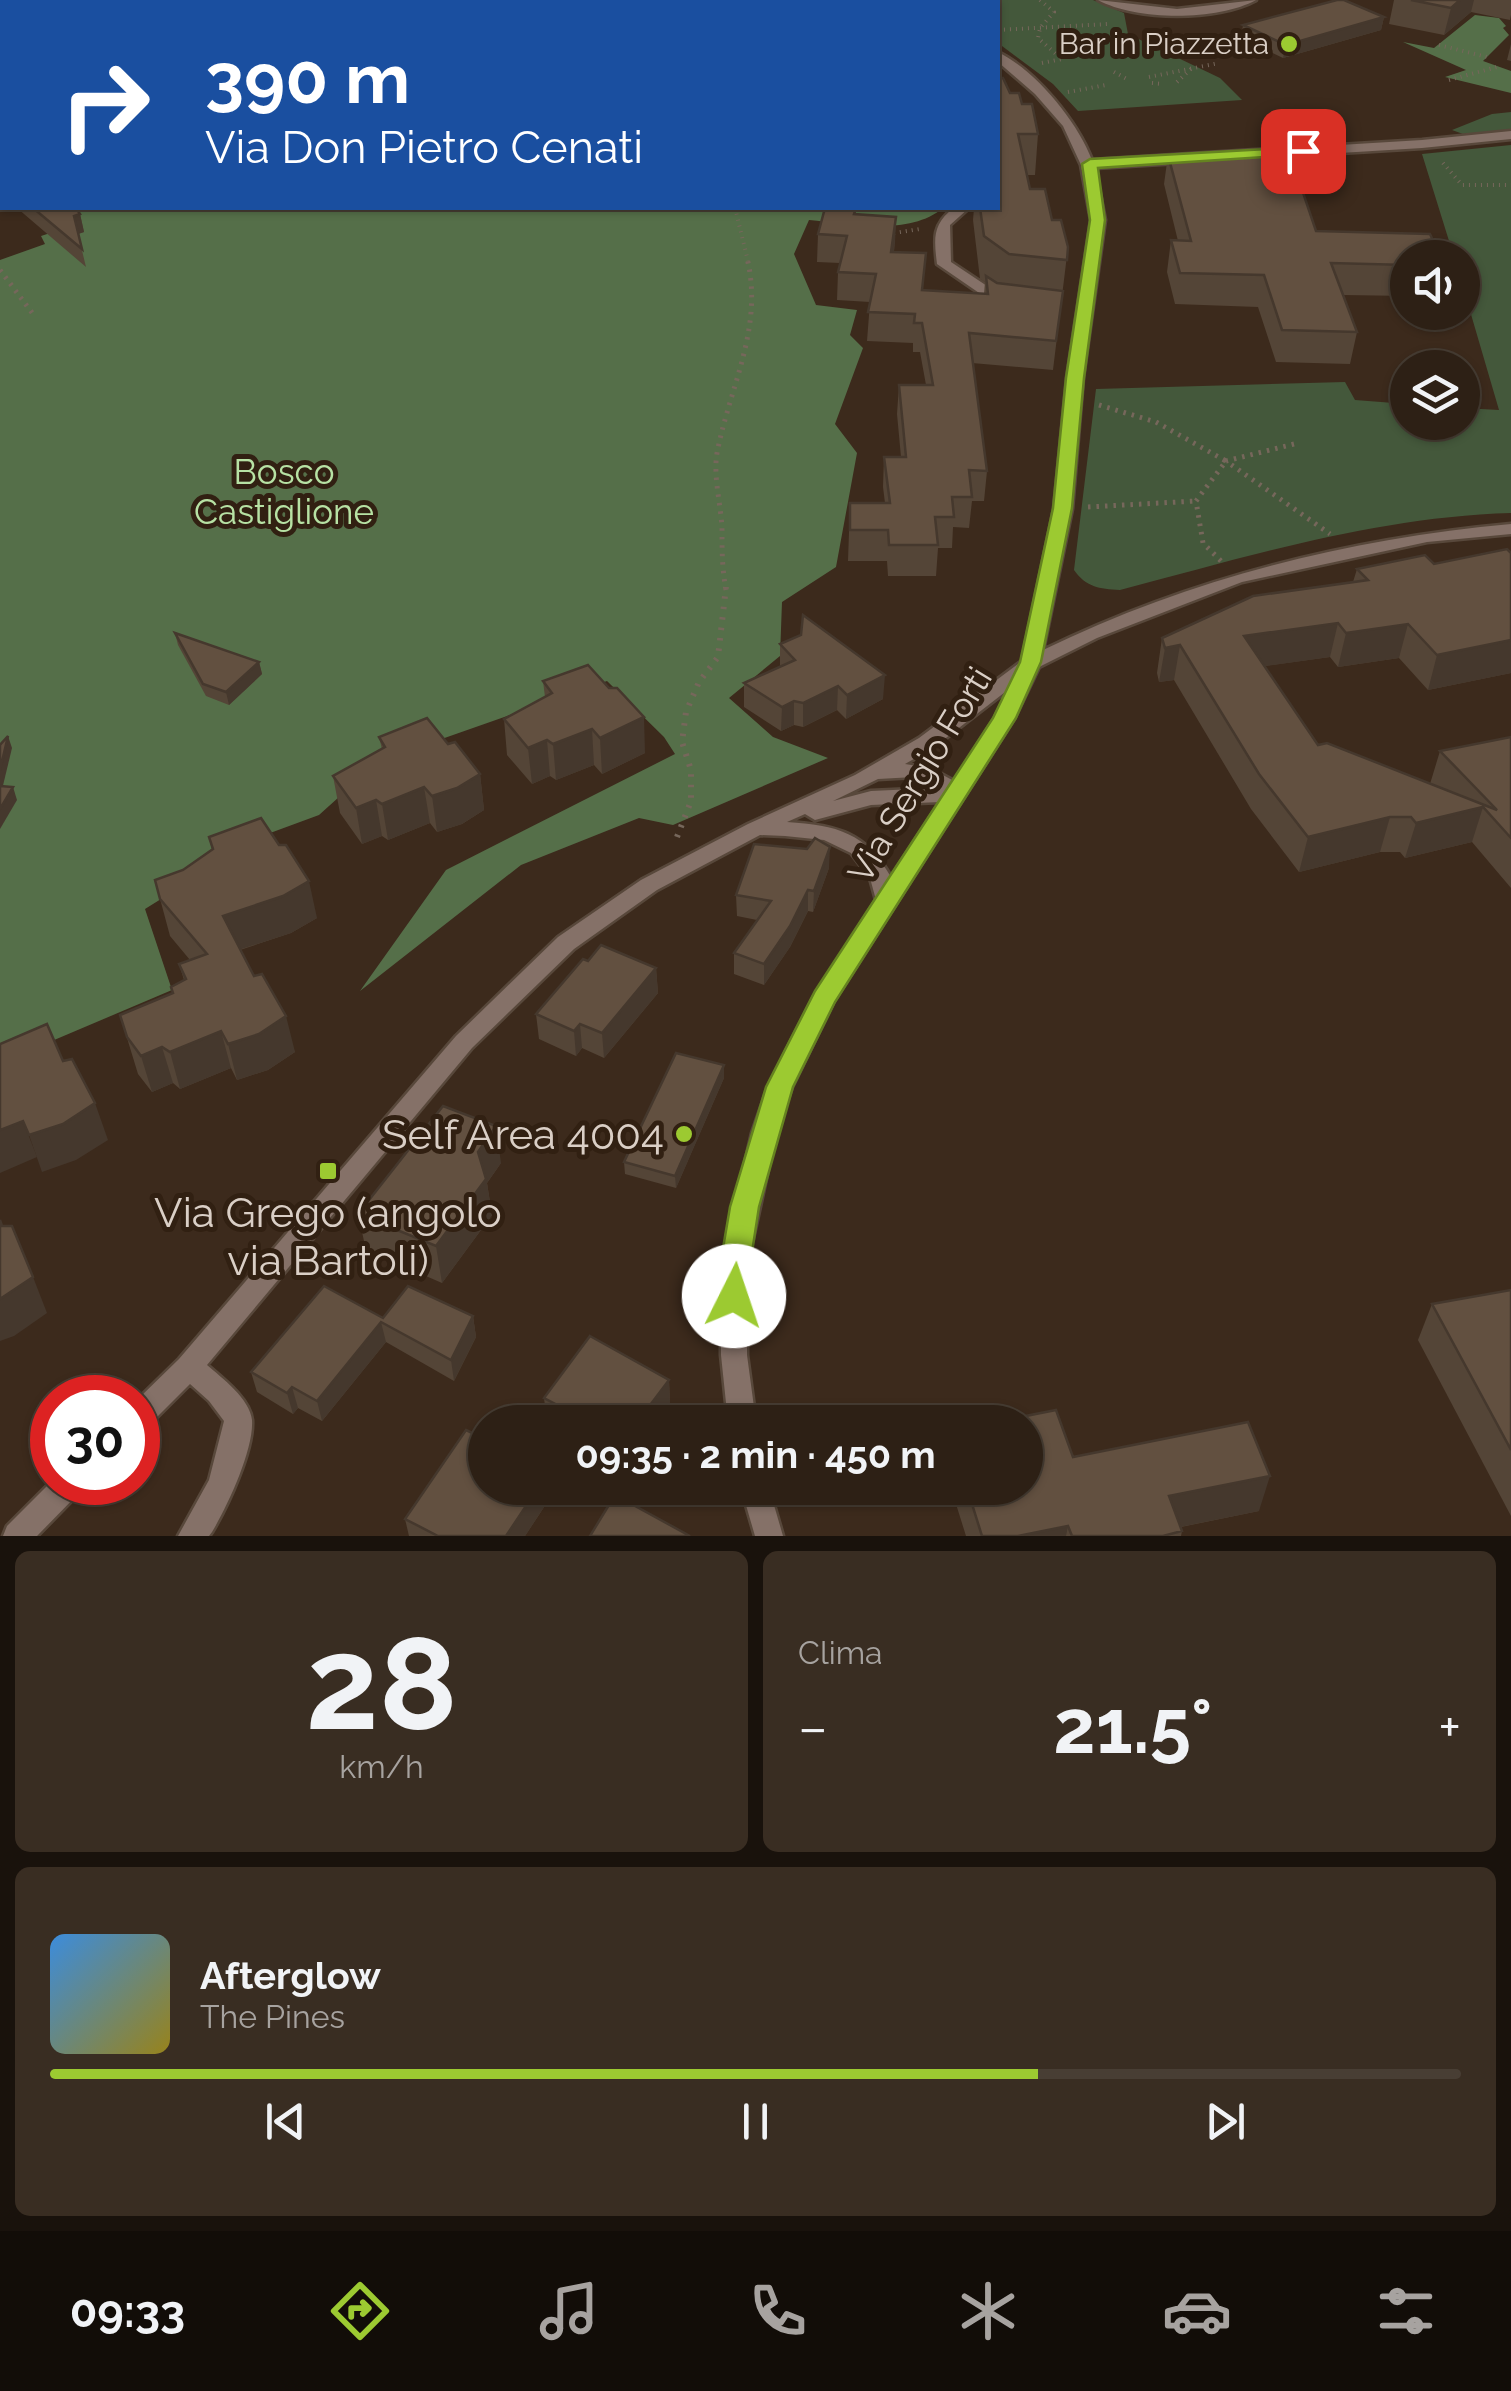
<!DOCTYPE html>
<html lang="it">
<head>
<meta charset="utf-8">
<style>
  body { margin:0; font-family:Raleway,sans-serif; background:#392d22; color:#f1f3f6; height:100vh; display:flex; flex-direction:column; font-size:38px; white-space:nowrap }
  * { box-sizing:border-box; margin:0 }
  p { font-size:32px; color:#a7a3a0 }
  .icon { flex:none; width:55px; height:55px; fill:none; stroke:currentColor; stroke-width:2; stroke-linecap:round; stroke-linejoin:round }
  .map { position:relative; height:1536px; overflow:hidden }
  .side { display:flex; flex-direction:column; gap:15px; padding:15px; background:#19120c; flex:1 }
  .side>* { flex:none }
  .guide { position:absolute; left:0px; top:0px; width:1000px; height:210px; box-shadow:0 2px 8px #0004,0 0 0 2px #483e34; background:#1a4fa0; color:#fff; overflow:hidden }
  .controls { position:absolute; left:1390px; top:240px; display:grid; gap:20px }
  .controls a { display:grid; place-items:center; width:90px; height:90px; border-radius:50%; background:#2d2015; box-shadow:0 2px 8px #0004,0 0 0 2px #483e34; font-size:50px }
  .speed { position:absolute; left:30px; top:1375px; display:flex; gap:20px; font-size:50px; font-weight:700; text-align:center }
  .speed>* { display:grid; place-content:center; width:130px; height:130px; border-radius:50%; background:#2d2015; box-shadow:0 2px 8px #0004,0 0 0 2px #483e34; line-height:1 }
  .speed .limit { border:15px solid #d22; background:#fff; color:#111 }
  .pin { position:absolute; display:grid; place-items:center; width:85px; height:85px; color:#fff; margin:-42px; border-radius:20px; box-shadow:0 5px 15px #0006 }
  .me { position:absolute; width:110px; margin:-55px; rotate:4deg; stroke-linejoin:round; filter:drop-shadow(0 0 8px #0008) }
  .turn { display:flex; align-items:center; gap:35px; height:210px; padding:0 40px; font-size:45px }
  .turn .icon { width:130px; height:130px; stroke-width:2.5 }
  .turn b { display:block; font-size:70px; line-height:85px }
  .big { font-size:75px; font-weight:700; line-height:1.1 }
  .side .widget { flex:1; display:flex; flex-direction:column; justify-content:center; gap:15px; min-width:0; padding:0 35px; border-radius:15px; background:#392d22 }
  .side .dial { align-items:center; gap:0 }
  .dial b { font-size:130px; line-height:1 }
  .song { display:flex; align-items:center; gap:30px }
  .cover { width:120px; height:120px; border-radius:15px; background:linear-gradient(135deg,hsl(210 70% 55%),hsl(50 70% 35%)) }
  .played { height:10px; border-radius:5px; background:linear-gradient(90deg,#9cca31 70%,#483e34 70%) }
  .keys { display:flex; justify-content:space-around; direction:ltr }
  .heat { display:flex; justify-content:space-between; align-items:center; font-size:55px; direction:ltr }
  .side .tiles { flex:1; display:grid; gap:15px; grid-template-columns:1fr 1fr }
  .widget:last-child { grid-column:span 2 }
  .trip { position:absolute; left:468px; top:1405px; width:575px; height:100px; border-radius:50px; background:#2d2015; box-shadow:0 2px 8px #0004,0 0 0 2px #483e34; font-weight:700; line-height:100px; text-align:center }
  .dock { display:flex; height:160px; justify-content:space-around; align-items:center; background:#120d08; color:#a7a3a0 }
  .dock .icon { width:70px; height:70px }
  .dock .active { color:#9cca31 }
  .dock b { font-size:45px; color:#f1f3f6 }
  .map>svg:first-child { display:block }
  .green { fill:#44583b }
  .forest { fill:#556f49 }
  .lines { fill:none; stroke-linecap:round; stroke-linejoin:round }
  .street-casing { stroke:#58483b; stroke-width:5 }
  .path-far2 { stroke:#76675b; stroke-width:4; stroke-dasharray:1 5; stroke-linecap:butt }
  .path-far1 { stroke:#76675b; stroke-width:5; stroke-dasharray:2.5 6; stroke-linecap:butt }
  .path { stroke:#76675b; stroke-width:6; stroke-dasharray:2.5 8; stroke-linecap:butt }
  .street { fill:#857168; fill-rule:evenodd }
  .wall { fill:#544537 }
  .shaded-wall { fill:#45382d }
  .building { fill:#625040; stroke:#45382d; stroke-width:2.5 }
  .route { fill:#9cca31; stroke:#658320; stroke-width:2.5 }
  .poi-dot { fill:#9cca31; stroke:#312012; stroke-width:4 }
  .labels { text-anchor:middle; stroke-width:10; stroke-linejoin:round; paint-order:stroke }
  .far-poi-label { font-size:30px; fill:#dacfc6; stroke:#312012; text-anchor:end }
  .park-label { font-size:35px; fill:#b7e2a4; stroke:#312012 }
  .street-label { font-size:35px; fill:#dacfc6; stroke:#312012 }
  .near-poi-label { font-size:42px; fill:#dacfc6; stroke:#312012; text-anchor:end }
</style>
</head>
<body>
<div class="map">
<svg width="1511" height="1536" viewBox="0 0 1511 1536">
  <rect width="100%" height="100%" fill="#3c2a1c"/>
  <g class="green">
    <polygon points="950,0 1093,0 1124,13 1128,34 1220,78 1242,100 1078,111 1053,84 998,43 998,2"/>
    <polygon points="1511,112 1511,131 1463,134 1452,130 1492,114"/>
    <path d="M1511,145V513C1376,517 1250,556 1120,590C1099,589 1086,587 1074,570L1096,389L1345,382L1355,400L1407,404L1408,422H1462L1463,408L1499,410L1463,287L1462,258L1454,257L1422,154Z"/>
  </g>
  <g class="forest">
    <polygon points="1475,15 1499,18 1506,26 1503,28 1509,35 1483,61 1511,71 1511,93 1445,77 1466,70 1403,42 1434,48"/>
    <path d="M74,208H943C910,236 850,224 809,220L794,254L816,305L857,310L850,335L863,348L835,424L857,453L836,567L782,602L780,656L729,698L773,737L828,758L673,825L639,818L521,865L360,991L446,870L675,754L664,737L607,681L379,761L319,815L262,836L145,909L172,990L0,1063V260L45,244L41,236L81,223Z"/>
  </g>
  <g class="lines">
    <g class="street-casing">
      <g id="street">
        <polygon points="898,0 913,0 915,2 900,2"/>
        <path d="M1098,0L1177,9L1256,0C1218,21 1136,21 1098,0Z"/>
        <path d="M998,52C1036,71 1077,121 1092,160L1422,140L1511,131V139L1422,148L1095,168L1105,220L1083,378L1072,509L1043,650C1191,578 1348,539 1511,524V534L1427,542L1242,582L1097,638L1039,667L1014,719L834,1001L792,1087L776,1133L747,1266V1355L756,1422H728L721,1355V1266L752,1133L768,1087L813,998L876,900L870,878L851,853L824,840L785,836L760,835L657,890L574,949L472,1048L207,1365C222,1378 250,1399 252,1420C254,1450 227,1507 212,1532L209,1536H178L209,1480L224,1421L209,1401L190,1384L148,1426L138,1429V1399L179,1359L456,1036L558,937L641,880L748,824L855,775L919,738L1022,661L1054,509L1067,378L1091,220L1081,165L1063,126L1035,94L998,62ZM1009,689L994,719L954,781L930,768L905,764L933,748ZM914,777L936,788L871,791L833,801L878,779ZM940,802L891,877C866,833 837,825 787,822L805,814L815,820L871,805Z"/>
        <path d="M954,208H969L950,225L951,262L1011,302V308H1001L937,264C934,239 932,224 954,208Z"/>
        <polygon points="52,1481 85,1482 81,1491 37,1536 3,1536 7,1526"/>
        <polygon points="741,1488 769,1488 783,1536 755,1536"/>
      </g>
    </g>
    <g class="path-far2">
      <polyline points="1040,0 1054,12 1040,28 1038,38 1056,54"/>
      <polyline points="998,30 1108,24"/>
      <polyline points="1439,45 1487,57"/>
      <polyline points="1114,48 1164,37"/>
      <polyline points="1042,63 1062,59"/>
      <polyline points="1114,72 1127,79"/>
      <polyline points="1149,77 1219,63"/>
      <polyline points="1449,80 1497,67"/>
      <polyline points="1177,82 1191,69"/>
      <polyline points="1152,83 1163,84"/>
      <polyline points="1068,92 1106,85"/>
      <polyline points="1443,163 1462,185 1511,185"/>
      <polyline points="735,208 748,261"/>
      <polyline points="888,234 920,229"/>
    </g>
    <g class="path-far1">
      <polyline points="0,270 33,314"/>
      <polyline points="1099,405 1156,422 1226,461 1196,501 1203,543 1224,564"/>
      <polyline points="1294,444 1226,461 1330,534"/>
      <polyline points="1088,507 1196,501"/>
      <path d="M726,590C722,568 722,551 722,529C721,504 713,477 717,453C730,386 764,327 747,258"/>
    </g>
    <polyline class="path" points="677,837 691,801 691,770 682,742 686,712 699,682 718,657 726,587"/>
    <use href="#street" class="street"/>
  </g>
  <g class="wall">
    <polygon points="78,0 153,0 149,2 100,2"/>
    <rect x="361" y="0" width="120" height="2"/>
    <rect x="707" y="0" width="157" height="2"/>
    <polygon points="1394,0 1511,0 1511,15 1510,20 1471,12 1444,35 1389,24"/>
    <polygon points="1384,17 1381,30 1283,58 1241,38 1243,25"/>
    <polygon points="1511,44 1511,61 1507,60"/>
    <polygon points="1010,93 1022,104 1038,134 1035,175 1027,175 1030,189 1068,247 1053,370 972,363 987,471 984,501 972,501 969,528 953,527 952,548 938,548 936,576 888,576 887,561 848,561 850,503 885,503 883,487 884,457 901,457 897,414 899,385 926,385 920,352 913,352 913,343 867,341 870,302 837,300 838,272 840,263 817,262 818,234 856,208 856,214 896,217 894,252 924,290 984,294 985,282 980,279 973,220 974,208 998,208"/>
    <polygon points="1168,155 1282,166 1316,231 1408,258 1408,296 1343,295 1357,332 1350,364 1276,362 1258,307 1175,304 1167,272 1171,240 1178,241 1164,184"/>
    <polygon points="17,208 76,208 80,214 84,232 78,234 86,267"/>
    <polygon points="1511,553 1511,673 1428,690 1399,658 1338,667 1330,657 1264,666 1318,745 1430,784 1440,751 1511,737 1511,888 1472,842 1405,858 1400,852 1380,852 1299,872 1251,809 1174,680 1159,682 1157,673 1162,638 1353,582 1357,569 1434,564"/>
    <polygon points="175,633 259,662 262,674 229,705 206,696 178,645"/>
    <polygon points="780,644 883,699 846,719 837,710 803,727 794,725 781,731 744,707 744,683 780,666"/>
    <polygon points="543,681 645,753 602,774 594,765 556,780 550,776 532,784 507,755 504,719 545,697"/>
    <polygon points="379,737 448,744 480,774 484,810 462,824 437,832 430,823 388,840 382,836 362,844 340,813 333,776 382,749"/>
    <polygon points="209,837 317,918 291,933 240,950 295,1052 268,1070 237,1080 231,1068 180,1089 173,1083 152,1092 138,1074 120,1015 172,993 184,980 179,964 190,960 170,936 155,880 183,870 212,850"/>
    <polygon points="829,868 813,912 808,911 790,947 764,985 734,974 734,953 757,920 737,916 736,895"/>
    <polygon points="588,961 656,968 658,993 604,1058 582,1048 576,1056 539,1039 536,1014"/>
    <polygon points="724,1065 724,1078 676,1188 625,1174 624,1162"/>
    <polygon points="501,1163 487,1183 492,1215 442,1283 366,1250 358,1214"/>
    <polygon points="1511,1290 1511,1516 1418,1340 1432,1304"/>
    <polygon points="473,1316 476,1337 454,1381 386,1342 322,1421 298,1408 293,1414 257,1392 251,1372 383,1318"/>
    <polygon points="669,1380 670,1403 656,1422 550,1422 547,1421 544,1398"/>
    <polygon points="1073,1457 1259,1511 1181,1527 1182,1531 1181,1536 966,1536 951,1488 1025,1488"/>
    <polygon points="552,1495 525,1536 409,1536 405,1519"/>
  </g>
  <g class="shaded-wall">
    <polygon points="1460,0 1474,0 1471,12 1444,35 1451,8"/>
    <polygon points="1384,17 1381,30 1283,58 1286,45"/>
    <polygon points="80,214 84,232 78,234 74,216"/>
    <polygon points="896,217 895,244 889,280 891,252"/>
    <polygon points="1338,623 1330,657 1237,670 1244,636"/>
    <polygon points="1408,624 1399,658 1338,667 1346,633"/>
    <polygon points="1511,640 1511,673 1428,690 1437,655"/>
    <polygon points="1180,645 1174,680 1159,682 1165,648"/>
    <polygon points="259,662 262,674 229,705 226,692"/>
    <polygon points="885,675 883,699 846,719 847,695"/>
    <polygon points="838,686 837,710 803,727 803,703"/>
    <polygon points="794,701 794,725 781,731 782,707"/>
    <polygon points="644,717 645,753 602,774 600,738"/>
    <polygon points="592,729 594,765 556,780 553,744"/>
    <polygon points="8,736 12,748 0,798 0,770"/>
    <polygon points="547,740 550,776 532,784 528,748"/>
    <polygon points="480,774 484,810 462,824 437,832 432,796"/>
    <polygon points="13,787 17,800 0,829 0,809"/>
    <polygon points="424,787 430,823 388,840 382,804"/>
    <polygon points="376,800 382,836 362,844 356,808"/>
    <polygon points="1483,807 1472,842 1405,858 1416,823"/>
    <polygon points="1390,817 1380,852 1299,872 1308,837"/>
    <polygon points="830,847 829,868 813,912 814,891"/>
    <polygon points="309,881 317,918 291,933 232,952 223,916"/>
    <polygon points="808,890 808,911 790,947 764,985 764,964"/>
    <polygon points="656,968 658,993 604,1058 602,1033"/>
    <polygon points="286,1016 295,1052 268,1070 237,1080 228,1044"/>
    <polygon points="580,1024 582,1048 576,1056 574,1031"/>
    <polygon points="221,1031 231,1068 180,1089 170,1052"/>
    <polygon points="162,1047 173,1083 152,1092 141,1056"/>
    <polygon points="724,1065 724,1078 676,1188 675,1176"/>
    <polygon points="95,1103 108,1140 76,1160 42,1172 29,1135"/>
    <polygon points="23,1121 37,1157 0,1173 0,1130"/>
    <polygon points="496,1126 501,1163 487,1183 492,1215 442,1283 436,1246 478,1152"/>
    <polygon points="33,1277 47,1313 14,1336 0,1341 0,1299"/>
    <polygon points="473,1316 476,1337 454,1381 451,1360"/>
    <polygon points="381,1322 386,1342 322,1421 317,1401"/>
    <polygon points="669,1380 670,1403 656,1422 638,1422"/>
    <polygon points="292,1387 298,1408 293,1414 287,1393"/>
    <polygon points="1270,1476 1259,1511 1160,1531 1169,1496"/>
    <polygon points="538,1488 551,1488 552,1495 525,1536 506,1536"/>
    <polygon points="1068,1526 1066,1536 1018,1536"/>
  </g>
  <g class="building">
    <polygon points="217,0 262,0 261,2 216,2"/>
    <polygon points="378,0 477,0 477,2 376,2"/>
    <polygon points="531,0 619,0 618,2 530,2"/>
    <polygon points="736,0 861,0 855,2 736,2"/>
    <polygon points="870,0 902,0 903,2 870,2"/>
    <polygon points="1337,0 1344,0 1384,17 1286,45 1243,25"/>
    <polygon points="1411,0 1460,0 1451,8"/>
    <polygon points="998,78 1003,78 1010,93 1019,93 1022,104 1032,104 1038,134 1018,134 1030,189 1045,189 1052,220 1061,220 1068,247 1067,260 1009,254 984,236 980,208 998,208"/>
    <polygon points="2,101 2,153 0,150 0,108 2,107"/>
    <polygon points="1168,155 1278,156 1282,166 1294,166 1316,231 1430,234 1441,258 1408,258 1408,265 1331,263 1357,332 1282,330 1264,275 1180,273 1171,240 1191,241"/>
    <polygon points="33,208 76,208 80,214 74,216 82,249"/>
    <polygon points="825,208 856,208 854,214 896,217 891,252 926,253 922,290 988,294 986,276 997,283 1063,291 1056,341 969,333 987,471 969,470 972,497 952,497 954,517 935,517 938,545 889,545 888,530 850,530 850,503 890,503 884,457 906,457 899,385 933,385 922,323 914,323 915,314 868,312 876,274 838,272 847,236 818,234"/>
    <polygon points="1507,549 1511,553 1511,640 1437,655 1408,624 1346,633 1338,623 1244,636 1318,745 1327,743 1497,810 1440,751 1511,737 1511,838 1483,807 1416,823 1411,817 1390,817 1308,837 1259,774 1180,645 1165,648 1162,638 1253,596 1368,580 1357,569 1425,555 1434,564"/>
    <polygon points="803,615 885,675 847,695 838,686 803,703 794,701 782,707 744,683 795,660 780,644 801,635"/>
    <polygon points="175,633 259,662 226,692 203,684"/>
    <polygon points="588,665 609,688 617,688 644,717 600,738 592,729 553,744 547,740 528,748 504,719 552,693 543,681"/>
    <polygon points="427,718 448,744 455,742 480,774 457,788 432,796 424,787 382,804 376,800 356,808 333,776 385,747 379,737"/>
    <polygon points="8,736 0,770 0,745"/>
    <polygon points="0,786 13,787 0,809"/>
    <polygon points="261,818 279,845 286,845 309,881 283,896 223,916 254,976 262,974 286,1016 259,1034 228,1044 221,1031 170,1052 162,1047 141,1056 127,1037 120,1015 173,993 171,987 186,979 179,964 207,954 160,899 155,880 183,870 213,849 209,837"/>
    <polygon points="815,838 830,847 814,891 808,890 790,926 764,964 734,953 771,901 736,895 754,844 807,849"/>
    <polygon points="601,945 656,968 602,1033 580,1024 574,1031 536,1014 583,959 588,961"/>
    <polygon points="47,1024 63,1061 72,1059 95,1103 63,1124 29,1135 23,1121 0,1130 0,1044"/>
    <polygon points="676,1053 724,1065 675,1176 624,1162"/>
    <polygon points="443,1106 496,1126 478,1152 486,1179 436,1246 358,1214"/>
    <polygon points="0,1220 2,1226 12,1226 33,1277 0,1299"/>
    <polygon points="324,1286 383,1318 408,1286 473,1316 451,1360 381,1322 317,1401 292,1387 287,1393 251,1372"/>
    <polygon points="1511,1290 1511,1450 1432,1304"/>
    <polygon points="590,1336 669,1380 638,1421 641,1422 584,1422 586,1420 544,1398"/>
    <polygon points="1056,1410 1073,1457 1248,1422 1270,1476 1169,1496 1182,1531 1163,1536 1072,1536 1068,1526 1018,1536 982,1536 967,1488 1025,1488 1025,1422 995,1422"/>
    <polygon points="466,1430 485,1439 485,1488 538,1488 506,1536 438,1536 405,1519"/>
    <polygon points="615,1495 690,1536 590,1536"/>
  </g>
  <polygon class="route" points="1303,147 1308,148 1308,154 1098,168 1105,220 1084,378 1072,508 1041,662 1016,718 835,1002 793,1087 759,1207 744,1304 734,1308 724,1304 719,1296 720,1266 730,1207 766,1087 815,991 993,718 1020,662 1053,508 1066,378 1090,220 1082,164 1090,159"/>
  <g class="poi-dot">
    <circle cx="1289" cy="44" r="10"/>
    <circle cx="684" cy="1134" r="10"/>
    <rect x="318" y="1161" width="20" height="20" rx="5"/>
  </g>
  <g class="labels">
    <g class="far-poi-label">
      <text x="1269" y="54">Bar in Piazzetta</text>
    </g>
    <g class="park-label">
      <text x="284" y="484">Bosco<tspan x="284" dy="40">Castiglione</tspan></text>
    </g>
    <g class="street-label">
      <text transform="translate(920 775) rotate(-59)" y="12">Via Sergio Forti</text>
    </g>
    <g class="near-poi-label">
      <text x="664" y="1149">Self Area 4004</text>
      <text x="328" y="1227" text-anchor="middle">Via Grego (angolo<tspan x="328" dy="48">via Bartoli)</tspan></text>
    </g>
  </g>
</svg>
<div class="controls">
<a><svg class="icon" aria-label="sound" viewBox="0 0 24 24"><path d="M4 9h4l5-4v14l-5-4H4zM17 9q2 3 0 6"/></svg></a>
<a><svg class="icon" aria-label="layers" viewBox="0 0 24 24"><path d="M12 4l9 5-9 5-9-5zM3 14l9 5 9-5"/></svg></a>
</div>
<div class="speed"><div class="limit">30</div></div>
<div class="pin" style="left:1303px;top:151px;background:#d93025"><svg class="icon" aria-label="arrive" viewBox="0 0 24 24"><path d="M6 21V4h12l-3 4 3 4H6"/></svg></div>
<svg class="me" style="left:734px;top:1296px" viewBox="-20 -20 40 40"><circle r="19" fill="#fff"/><path d="M0-13L10 11 0 6-10 11z" fill="#9cca31"/></svg>
<div class="trip">09:35 · 2 min · 450 m</div>
<div class="guide">
<div class="turn"><svg class="icon" aria-label="right" viewBox="0 0 24 24"><path d="M7 20v-9h11M14 6l5 5-5 5"/></svg><div><b>390 m</b>Via Don Pietro Cenati</div></div>
</div>
</div>
<section class="side">
<div class="tiles">
<div class="widget dial"><b>28</b><p>km/h</p></div>
<div class="widget"><p>Clima</p>
<div class="heat"><a>−</a><b class="big">21.5°</b><a>+</a></div>
</div>
<div class="widget">
<div class="song"><i class="cover"></i><div><b>Afterglow</b><p>The Pines</p></div></div>
<div class="played"></div>
<div class="keys"><svg class="icon" aria-label="previous" viewBox="0 0 24 24"><path d="M18 5L8 12l10 7zM5 5v14"/></svg><svg class="icon" aria-label="pause" viewBox="0 0 24 24"><path d="M8 5v14M16 5v14"/></svg><svg class="icon" aria-label="next" viewBox="0 0 24 24"><path d="M6 5l10 7-10 7zM19 5v14"/></svg></div>
</div>
</div>
</section>
<nav class="dock">
<b>09:33</b>
<svg class="icon active" aria-label="directions" viewBox="0 0 24 24"><path d="M12 3l9 9-9 9-9-9zM9 14v-3h6M13 9l2 2-2 2"/></svg>
<svg class="icon" aria-label="music" viewBox="0 0 24 24"><path d="M9 18V5l10-2v13"/><circle cx="6" cy="18" r="3"/><circle cx="16" cy="16" r="3"/></svg>
<svg class="icon" aria-label="phone" viewBox="0 0 24 24"><path d="M5 4h4l2 5-3 2q2 4 5 5l2-3 5 2v4C11 20 4 13 5 4z"/></svg>
<svg class="icon" aria-label="climate" viewBox="0 0 24 24"><path d="M12 3v18M4 7l16 10M4 17L20 7"/></svg>
<svg class="icon" aria-label="car" viewBox="0 0 24 24"><path d="M5 17H2v-5l4-1 3-4h7l3 4 3 1v5h-3M9 17h6M6 11h13"/><circle cx="7" cy="17" r="2"/><circle cx="17" cy="17" r="2"/></svg>
<svg class="icon" aria-label="filters" viewBox="0 0 24 24"><path d="M4 7h16M4 17h16"/><circle cx="9" cy="7" r="2"/><circle cx="15" cy="17" r="2"/></svg>
</nav>
</body>
</html>
